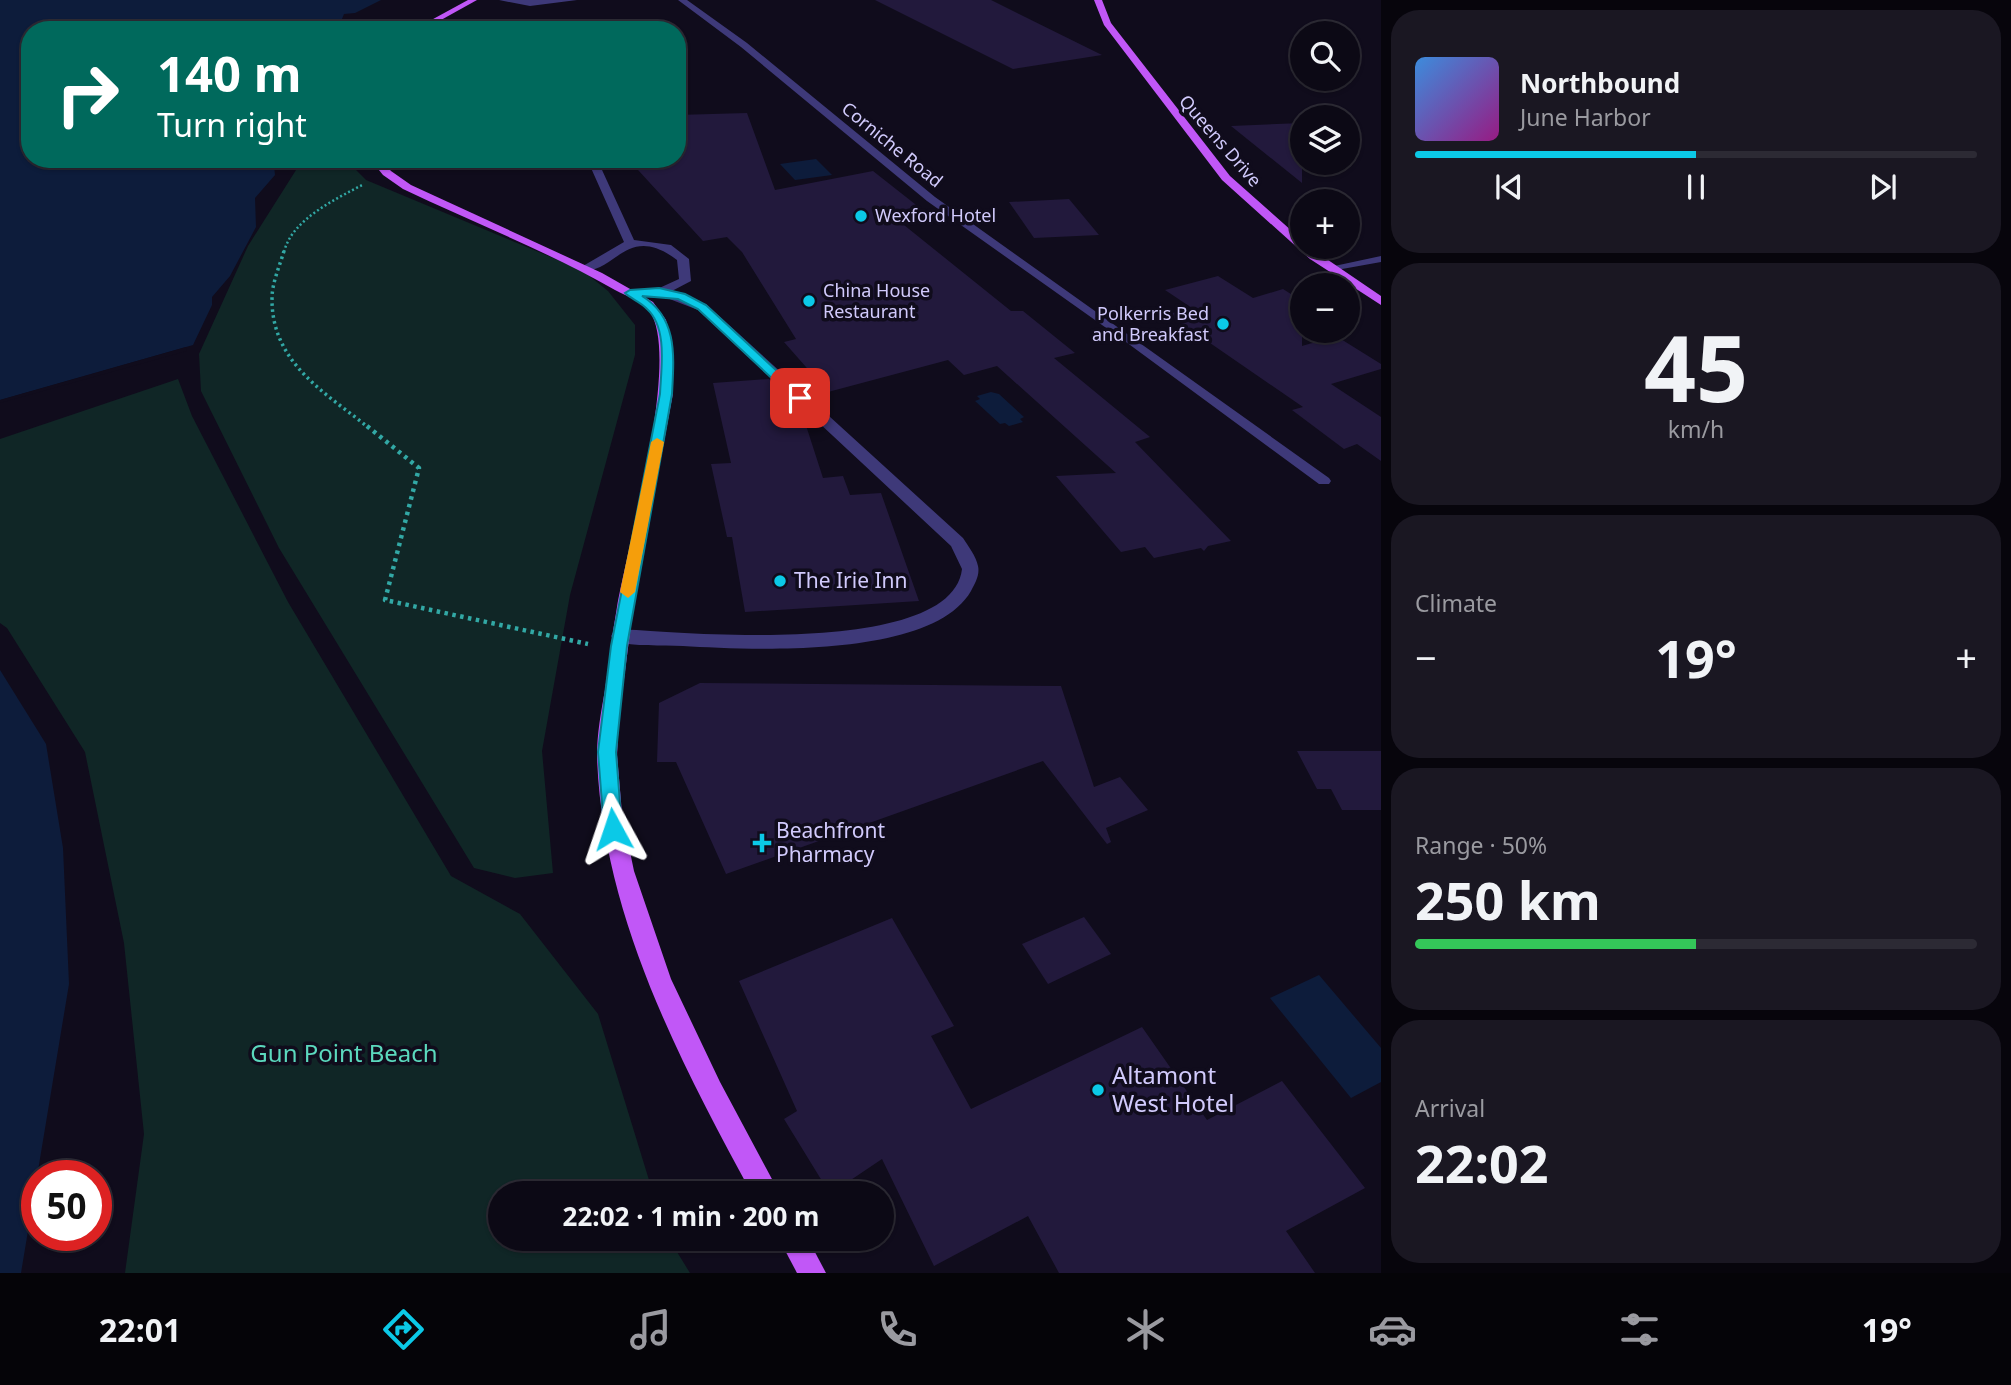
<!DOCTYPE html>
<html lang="en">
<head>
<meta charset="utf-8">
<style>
  body { margin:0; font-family:"Noto Sans",sans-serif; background:#1a1722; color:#f1f3f6; height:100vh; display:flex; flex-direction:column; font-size:26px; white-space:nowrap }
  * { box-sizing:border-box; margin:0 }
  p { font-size:23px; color:#9a9aa0 }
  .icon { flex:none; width:38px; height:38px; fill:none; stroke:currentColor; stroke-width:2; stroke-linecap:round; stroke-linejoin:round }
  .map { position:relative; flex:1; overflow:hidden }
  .sheet { display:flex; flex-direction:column; gap:10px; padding:10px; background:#07050c; width:630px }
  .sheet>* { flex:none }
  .guide { position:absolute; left:21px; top:21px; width:665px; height:147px; border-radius:28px; box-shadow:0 2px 5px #0004,0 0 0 2px #2c2a34; background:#00695c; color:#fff; overflow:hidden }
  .fabs { position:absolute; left:1290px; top:21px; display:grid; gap:14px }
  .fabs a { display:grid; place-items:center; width:70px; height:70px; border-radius:50%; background:#0c0915; box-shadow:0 2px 5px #0004,0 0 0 2px #2c2a34; font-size:35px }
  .speed { position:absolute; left:21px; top:1160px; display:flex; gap:14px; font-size:35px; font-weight:700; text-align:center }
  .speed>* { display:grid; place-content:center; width:91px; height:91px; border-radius:50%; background:#0c0915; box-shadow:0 2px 5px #0004,0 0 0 2px #2c2a34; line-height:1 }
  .speed .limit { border:10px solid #d22; background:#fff; color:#111 }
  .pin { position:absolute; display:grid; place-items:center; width:60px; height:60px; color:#fff; margin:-30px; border-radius:14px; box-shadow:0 4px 10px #0006 }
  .me { position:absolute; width:77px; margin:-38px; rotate:355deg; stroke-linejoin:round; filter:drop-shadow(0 0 5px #0008) }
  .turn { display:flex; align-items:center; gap:24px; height:147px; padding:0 21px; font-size:32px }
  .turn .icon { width:91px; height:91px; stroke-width:2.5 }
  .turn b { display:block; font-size:49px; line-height:60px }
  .big { font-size:52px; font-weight:700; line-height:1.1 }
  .sheet .widget { flex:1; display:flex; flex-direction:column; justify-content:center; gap:10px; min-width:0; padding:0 24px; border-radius:28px; background:#1a1722 }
  .sheet .dial { align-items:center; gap:0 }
  .dial b { font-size:91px; line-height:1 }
  .song { display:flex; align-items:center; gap:21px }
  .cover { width:84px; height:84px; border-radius:10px; background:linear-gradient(135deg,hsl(210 70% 55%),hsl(310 70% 35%)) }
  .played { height:7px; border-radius:4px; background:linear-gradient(90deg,#0bc9e7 50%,#2c2a34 50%) }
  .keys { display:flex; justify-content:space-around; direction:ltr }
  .heat { display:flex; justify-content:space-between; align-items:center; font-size:38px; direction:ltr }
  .charge { height:10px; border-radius:5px; background:linear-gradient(90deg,#34c759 50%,#2c2a34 0) }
  .trip { position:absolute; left:488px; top:1181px; width:406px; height:70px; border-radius:35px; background:#0c0915; box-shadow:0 2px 5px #0004,0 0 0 2px #2c2a34; font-weight:700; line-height:70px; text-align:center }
  .dock { display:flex; height:112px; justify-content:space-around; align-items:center; background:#050408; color:#9a9aa0 }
  .dock .icon { width:49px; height:49px }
  .dock .active { color:#0bc9e7 }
  .dock b { font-size:32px; color:#f1f3f6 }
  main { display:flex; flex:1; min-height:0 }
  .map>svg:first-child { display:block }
  .green { fill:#102626 }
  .water { fill:#0d1c3b }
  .pier { fill:#100c1c }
  .building { fill:#22193c }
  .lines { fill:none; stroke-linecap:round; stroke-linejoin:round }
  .path-far2 { stroke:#32a8a5; stroke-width:2.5; stroke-dasharray:2 2.5; stroke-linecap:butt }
  .path-far1 { stroke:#32a8a5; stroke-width:3.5; stroke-dasharray:2.5 3.5; stroke-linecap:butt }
  .path { stroke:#32a8a5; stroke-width:4.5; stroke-dasharray:3.5 4.5; stroke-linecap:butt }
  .minor { fill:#3e3979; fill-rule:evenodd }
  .major { fill:#c157f7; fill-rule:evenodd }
  .route { fill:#0bc9e7; stroke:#078396; stroke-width:2 }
  .slow { fill:#f59e0b }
  .poi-dot { fill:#0bc9e7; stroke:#100c1c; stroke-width:2.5 }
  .labels { text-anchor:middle; stroke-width:7; stroke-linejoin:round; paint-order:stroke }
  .far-street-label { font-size:18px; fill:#d1cafc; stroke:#100c1c }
  .far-poi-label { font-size:18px; fill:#d1cafc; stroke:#100c1c; text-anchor:start }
  .poi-label { font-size:21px; fill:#d1cafc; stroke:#100c1c; text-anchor:start }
  .near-park-label { font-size:24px; fill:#5bd8bd; stroke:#100c1c }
  .near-poi-label { font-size:24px; fill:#d1cafc; stroke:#100c1c; text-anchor:start }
</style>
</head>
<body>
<main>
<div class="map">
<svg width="1381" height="1273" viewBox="0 0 1381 1273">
  <rect width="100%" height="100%" fill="#100c1c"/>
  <g class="green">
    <polygon points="303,159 345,159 366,180 582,270 608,291 635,325 635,355 570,595 542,751 553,873 515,878 474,868 279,548 201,391 199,354 248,246"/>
    <polygon points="178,379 192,416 288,602 451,876 520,914 598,1014 653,1193 500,1194 500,1239 669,1239 690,1273 125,1273 144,1134 124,943 85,752 7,628 0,623 0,439"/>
  </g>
  <g class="water">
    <polygon points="0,0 381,0 355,13 344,14 342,19 364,19 353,30 30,30 30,159 281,159 274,166 275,175 255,198 256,227 230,276 212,297 212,305 193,345 0,400"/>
    <polygon points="816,159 832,175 795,180 780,164"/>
    <polygon points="991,392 999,394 1024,417 1020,419 1023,422 1009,426 1005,423 1000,424 975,401 980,399 977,396"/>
    <polygon points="0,670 46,744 63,848 69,984 21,1273 0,1273"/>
    <polygon points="1319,975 1381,1048 1381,1082 1351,1098 1270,998"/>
  </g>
  <polygon class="pier" points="186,347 187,351 0,403 0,400"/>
  <g class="building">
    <polygon points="875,0 991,0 1102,55 1013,69"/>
    <polygon points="747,113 775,190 873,171 934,219 899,221 1011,311 1023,311 1075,353 1054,358 1150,437 1135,442 1231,541 1208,546 1204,551 1201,548 1154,558 1145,547 1121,552 1056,476 1116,473 997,366 964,375 948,360 828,392 784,342 796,339 742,252 727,237 703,241 628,159 677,159 677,115"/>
    <polygon points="1302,123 1302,183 1231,126"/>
    <polygon points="1069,199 1099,235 1034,238 1009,202"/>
    <polygon points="1218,276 1253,298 1283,289 1302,301 1302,346 1336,336 1381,364 1381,369 1331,384 1381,417 1381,461 1357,444 1344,449 1292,410 1303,407 1168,314 1192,308 1165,290"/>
    <polygon points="769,379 801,410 823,478 843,476 850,495 881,493 919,601 745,612 732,537 727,537 711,464 731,463 713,383"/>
    <polygon points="700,683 1061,686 1094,787 1120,777 1148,810 1106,828 1111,842 1107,844 1043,761 726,874 676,762 657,762 659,703"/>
    <polygon points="1297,751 1381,751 1381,810 1342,810 1331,789 1317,789"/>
    <polygon points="1084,917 1111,954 1048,984 1022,944"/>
    <polygon points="892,918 954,1026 931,1036 971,1109 1142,1027 1207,1120 1282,1081 1365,1188 1286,1231 1315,1273 1059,1273 1028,1216 934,1266 882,1159 830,1194 784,1119 797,1111 739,981"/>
  </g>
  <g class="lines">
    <path class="path-far2" d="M284,252C292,219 336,199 364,184"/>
    <path class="path-far1" d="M284,251C280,265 272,283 272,298C271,363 326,393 369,428"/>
    <polyline class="path" points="367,426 419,468 385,600 588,644"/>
    <g class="minor">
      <polygon points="499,0 577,0 530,6"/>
      <polygon points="678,0 687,0 747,43 935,197 1329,478 1331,481 1329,484 1319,484 1126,342 927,201 741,47"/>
      <path d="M587,159H597L634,240L671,245L689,259L691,281L670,292L706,304L963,538C968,546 976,556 978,566C980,575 975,583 971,591C932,659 752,650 683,646C661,645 635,647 614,641L611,636L614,631L620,629C683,633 952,657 962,569L951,546L698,310L667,298L630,297L624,293L630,289L655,290L679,279L677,260C627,222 615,274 583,270V266L624,242Z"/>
      <polygon points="1381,256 1381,262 1331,271 1325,268"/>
    </g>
    <g class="major">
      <polygon points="468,0 477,0 423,30 413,30"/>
      <polygon points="1094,0 1102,0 1111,23 1230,176 1302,240 1302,247 1309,247 1381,296 1381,305 1310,259 1222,180 1104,25"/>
      <path d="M370,159H380L391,171L411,185L602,273L653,302L666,320L673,351V393L633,609L619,718L617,755L622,813L634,871L671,979L720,1082L780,1194H752C678,1058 602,913 597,756C597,734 601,712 605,690C609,662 612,635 617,607C627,548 681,358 650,312C643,301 626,296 615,290C547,251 474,223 403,189L383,175Z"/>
      <polygon points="779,1239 808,1239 826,1273 797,1273"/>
    </g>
  </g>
  <path class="route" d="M659,288L685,294L706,305L806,398L796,401L698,309L678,299L642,296C678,318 674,356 672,394L627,646L616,752L622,829L620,835L613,838L606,835L604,829L598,752L611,646L660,394C661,369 668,328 647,309C641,302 631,299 625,293L630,290Z"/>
  <polygon class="slow" points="657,438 664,442 635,592 628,598 620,592 651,442"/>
  <g class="poi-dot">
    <circle cx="861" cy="216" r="7"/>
    <circle cx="809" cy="301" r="7"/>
    <circle cx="1223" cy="324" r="7"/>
    <circle cx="780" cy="581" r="7"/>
    <path d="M758.5 832.5h7v7h7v7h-7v7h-7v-7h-7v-7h7z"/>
    <circle cx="1098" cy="1090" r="7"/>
  </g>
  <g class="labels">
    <g class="far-street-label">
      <text transform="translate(1220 141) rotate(49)" y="6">Queens Drive</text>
      <text transform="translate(892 145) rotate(39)" y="6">Corniche Road</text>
    </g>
    <g class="far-poi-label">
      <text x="875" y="222">Wexford Hotel</text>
      <text x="823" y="297">China House<tspan x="823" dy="21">Restaurant</tspan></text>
      <text x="1209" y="320" text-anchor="end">Polkerris Bed<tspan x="1209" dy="21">and Breakfast</tspan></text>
    </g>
    <g class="poi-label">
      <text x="794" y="588">The Irie Inn</text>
      <text x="776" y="838">Beachfront<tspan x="776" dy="24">Pharmacy</tspan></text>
    </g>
    <g class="near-park-label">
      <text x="344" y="1062">Gun Point Beach</text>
    </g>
    <g class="near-poi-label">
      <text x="1112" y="1084">Altamont<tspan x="1112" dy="28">West Hotel</tspan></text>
    </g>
  </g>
</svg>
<div class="fabs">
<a><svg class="icon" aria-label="search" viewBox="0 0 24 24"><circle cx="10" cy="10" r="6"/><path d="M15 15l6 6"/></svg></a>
<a><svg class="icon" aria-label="layers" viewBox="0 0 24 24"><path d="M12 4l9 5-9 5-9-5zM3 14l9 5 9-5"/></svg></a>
<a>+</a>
<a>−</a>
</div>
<div class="speed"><div class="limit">50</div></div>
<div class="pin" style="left:800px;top:398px;background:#d93025"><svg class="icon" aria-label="arrive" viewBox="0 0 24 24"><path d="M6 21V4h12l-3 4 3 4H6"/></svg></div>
<svg class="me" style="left:613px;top:829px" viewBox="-20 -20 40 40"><path d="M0-17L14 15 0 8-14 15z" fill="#0bc9e7" stroke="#fff" stroke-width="4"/></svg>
<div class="trip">22:02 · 1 min · 200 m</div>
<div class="guide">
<div class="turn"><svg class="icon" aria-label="right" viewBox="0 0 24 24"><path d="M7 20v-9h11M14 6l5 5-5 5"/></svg><div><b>140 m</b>Turn right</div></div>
</div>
</div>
<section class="sheet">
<div class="widget">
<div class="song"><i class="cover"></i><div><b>Northbound</b><p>June Harbor</p></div></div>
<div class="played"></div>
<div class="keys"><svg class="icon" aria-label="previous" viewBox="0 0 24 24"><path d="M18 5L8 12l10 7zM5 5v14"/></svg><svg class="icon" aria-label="pause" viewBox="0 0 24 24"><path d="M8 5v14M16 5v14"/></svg><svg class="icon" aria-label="next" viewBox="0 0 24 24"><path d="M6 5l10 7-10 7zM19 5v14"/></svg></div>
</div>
<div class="widget dial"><b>45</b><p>km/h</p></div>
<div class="widget"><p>Climate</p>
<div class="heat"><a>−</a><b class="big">19°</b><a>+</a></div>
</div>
<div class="widget"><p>Range · 50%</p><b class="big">250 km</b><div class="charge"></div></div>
<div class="widget"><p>Arrival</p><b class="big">22:02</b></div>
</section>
</main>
<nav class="dock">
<b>22:01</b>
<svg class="icon active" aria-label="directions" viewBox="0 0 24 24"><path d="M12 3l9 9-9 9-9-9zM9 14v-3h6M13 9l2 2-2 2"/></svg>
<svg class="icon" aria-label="music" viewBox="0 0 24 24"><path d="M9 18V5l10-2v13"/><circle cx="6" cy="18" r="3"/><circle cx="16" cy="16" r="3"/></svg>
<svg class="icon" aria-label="phone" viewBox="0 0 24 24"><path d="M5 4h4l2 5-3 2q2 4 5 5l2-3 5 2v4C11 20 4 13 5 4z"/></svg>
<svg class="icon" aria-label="climate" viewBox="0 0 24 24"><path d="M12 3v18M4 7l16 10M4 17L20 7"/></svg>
<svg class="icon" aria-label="car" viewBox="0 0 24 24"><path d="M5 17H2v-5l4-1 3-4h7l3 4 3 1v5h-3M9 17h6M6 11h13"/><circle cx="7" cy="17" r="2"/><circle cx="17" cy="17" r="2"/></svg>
<svg class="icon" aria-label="filters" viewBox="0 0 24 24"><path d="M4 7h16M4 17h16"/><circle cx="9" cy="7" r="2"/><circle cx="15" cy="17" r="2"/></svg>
<b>19°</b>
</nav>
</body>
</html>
